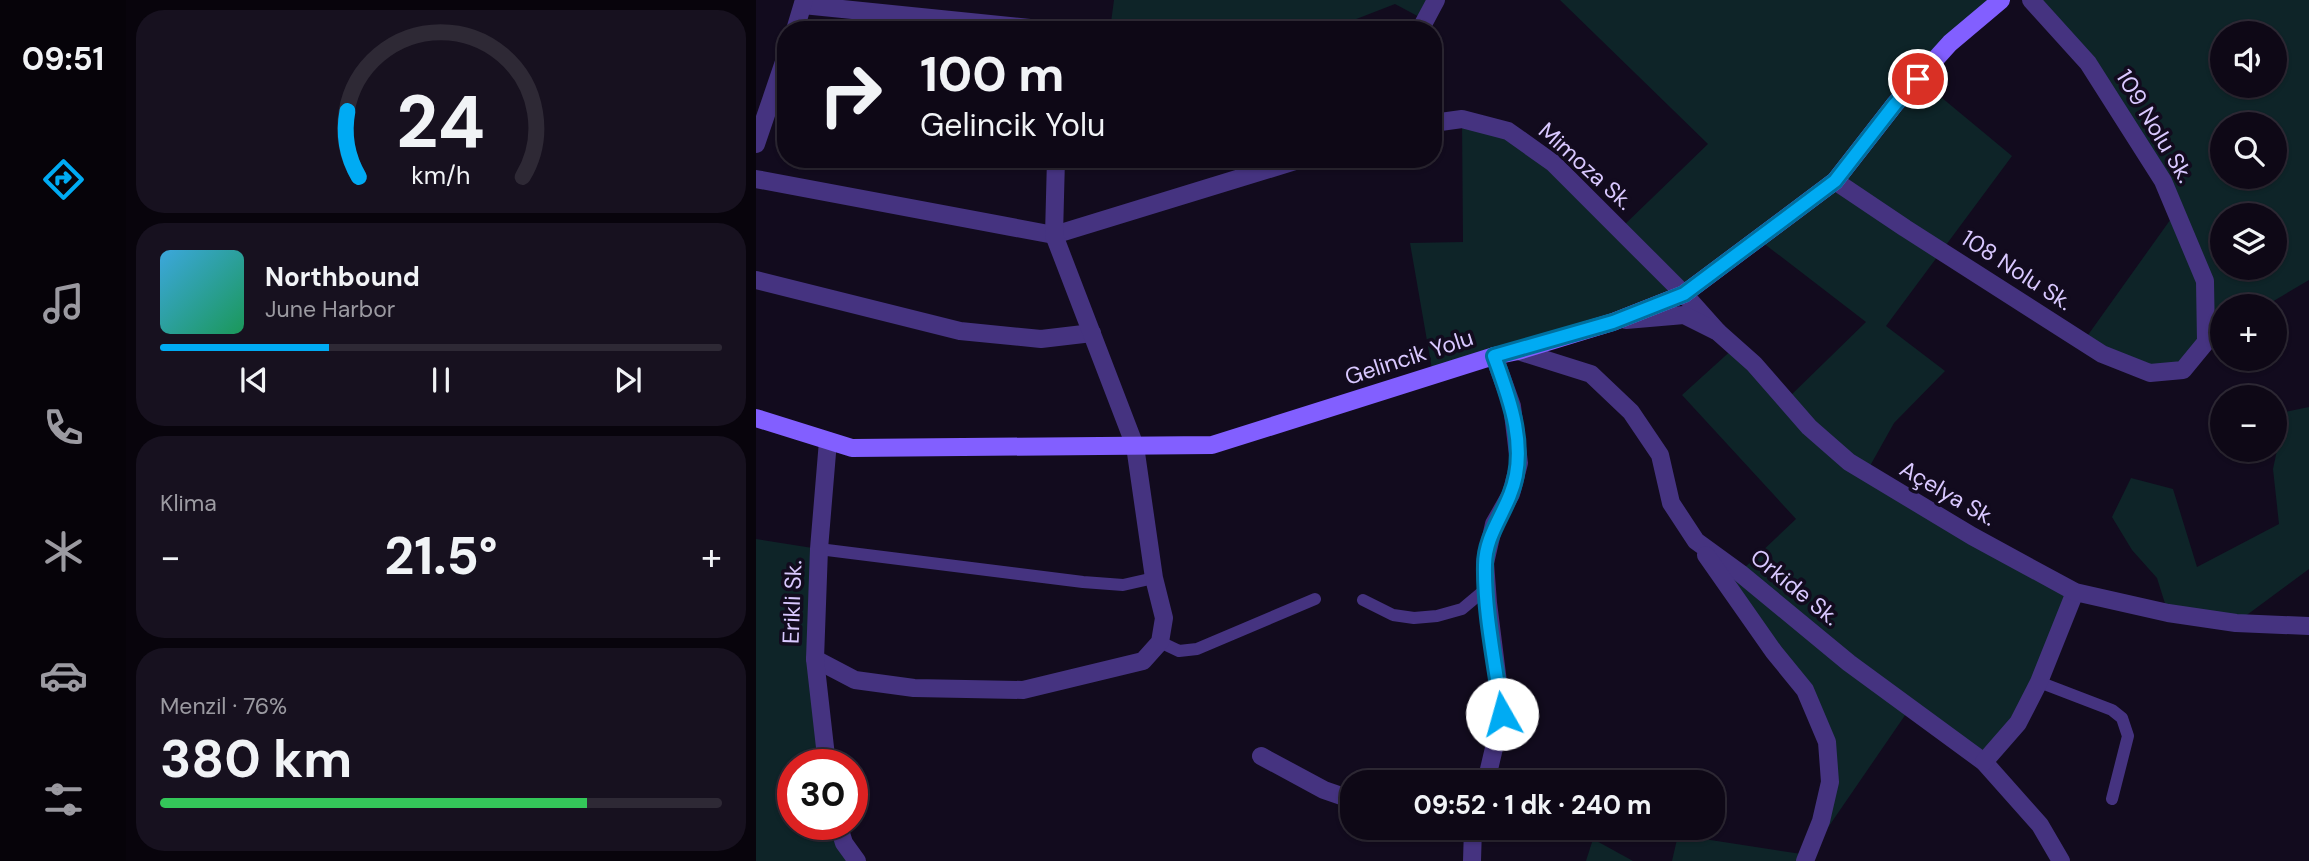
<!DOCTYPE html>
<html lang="tr">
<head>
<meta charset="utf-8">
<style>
  body { margin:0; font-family:"DM Sans",sans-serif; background:#17111f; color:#f1f3f6; height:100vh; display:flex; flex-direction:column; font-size:26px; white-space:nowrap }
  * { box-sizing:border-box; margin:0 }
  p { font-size:23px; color:#9b9aa1 }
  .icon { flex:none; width:38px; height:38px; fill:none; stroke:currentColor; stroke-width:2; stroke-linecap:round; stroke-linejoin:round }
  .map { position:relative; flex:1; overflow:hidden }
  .side { display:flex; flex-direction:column; gap:10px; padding:10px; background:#08040c; width:630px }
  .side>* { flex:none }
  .banner { position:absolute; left:21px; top:21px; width:665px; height:147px; border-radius:28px; box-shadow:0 2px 5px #0004,0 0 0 2px #2e2935; background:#0e0816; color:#f1f3f6; overflow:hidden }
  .buttons { position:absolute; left:1454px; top:21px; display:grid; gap:14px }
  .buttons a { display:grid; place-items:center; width:77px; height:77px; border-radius:50%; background:#0e0816; box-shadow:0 2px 5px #0004,0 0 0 2px #2e2935; font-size:35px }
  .speed { position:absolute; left:21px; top:749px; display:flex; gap:14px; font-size:35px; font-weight:700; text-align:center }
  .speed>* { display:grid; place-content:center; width:91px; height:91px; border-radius:50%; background:#0e0816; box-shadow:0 2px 5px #0004,0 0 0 2px #2e2935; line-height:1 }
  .speed .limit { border:10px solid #d22; background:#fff; color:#111 }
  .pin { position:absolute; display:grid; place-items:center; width:60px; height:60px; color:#fff; margin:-30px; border:4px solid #fff; border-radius:50%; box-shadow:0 2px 7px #0007 }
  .me { position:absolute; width:77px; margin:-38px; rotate:353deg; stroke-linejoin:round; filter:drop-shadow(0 0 5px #0008) }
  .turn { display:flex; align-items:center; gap:24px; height:147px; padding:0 28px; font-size:32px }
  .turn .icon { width:91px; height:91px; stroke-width:2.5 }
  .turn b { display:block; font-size:49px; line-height:60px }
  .big { font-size:52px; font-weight:700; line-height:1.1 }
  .side .widget { flex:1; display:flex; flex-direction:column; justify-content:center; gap:10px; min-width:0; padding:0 24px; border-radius:28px; background:#17111f }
  .side .dial { align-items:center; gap:0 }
  .dial svg { height:182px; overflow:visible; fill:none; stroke:#2e2935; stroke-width:7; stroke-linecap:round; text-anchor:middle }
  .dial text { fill:#f1f3f6; stroke:none }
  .song { display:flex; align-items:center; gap:21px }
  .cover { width:84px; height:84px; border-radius:10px; background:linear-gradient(135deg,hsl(200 70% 55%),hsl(150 70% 35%)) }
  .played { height:7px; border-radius:4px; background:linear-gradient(90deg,#00abf3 30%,#2e2935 30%) }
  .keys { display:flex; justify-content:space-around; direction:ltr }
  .heat { display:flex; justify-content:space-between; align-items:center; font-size:38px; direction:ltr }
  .charge { height:10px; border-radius:5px; background:linear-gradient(90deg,#34c759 76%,#2e2935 0) }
  .trip { position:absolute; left:584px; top:770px; width:385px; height:70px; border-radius:28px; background:#0e0816; box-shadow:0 2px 5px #0004,0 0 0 2px #2e2935; font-weight:700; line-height:70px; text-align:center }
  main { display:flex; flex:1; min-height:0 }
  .tabs { display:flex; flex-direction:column; width:126px; justify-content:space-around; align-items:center; background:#060309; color:#9b9aa1 }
  .tabs .icon { width:49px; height:49px }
  .tabs .active { color:#00abf3 }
  .tabs b { font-size:32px; color:#f1f3f6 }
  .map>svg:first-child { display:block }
  .green { fill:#0e2428; fill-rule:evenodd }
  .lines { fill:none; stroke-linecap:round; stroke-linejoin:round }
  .service { stroke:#453380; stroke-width:12 }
  .minor { stroke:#453380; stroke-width:18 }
  .tertiary { stroke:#453380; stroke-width:18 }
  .secondary { stroke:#825fff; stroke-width:18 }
  .route-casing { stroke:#006f9e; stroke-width:18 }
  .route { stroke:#00abf3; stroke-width:12 }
  .labels { text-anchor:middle; stroke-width:7; stroke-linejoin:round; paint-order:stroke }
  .street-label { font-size:23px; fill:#d9c8ff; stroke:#120b1e }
</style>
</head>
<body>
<main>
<nav class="tabs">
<b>09:51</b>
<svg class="icon active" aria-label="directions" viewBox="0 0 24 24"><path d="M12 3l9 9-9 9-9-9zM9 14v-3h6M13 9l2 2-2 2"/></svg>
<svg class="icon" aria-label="music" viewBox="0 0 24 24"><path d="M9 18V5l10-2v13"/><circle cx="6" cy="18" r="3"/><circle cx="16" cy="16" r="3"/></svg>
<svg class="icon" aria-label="phone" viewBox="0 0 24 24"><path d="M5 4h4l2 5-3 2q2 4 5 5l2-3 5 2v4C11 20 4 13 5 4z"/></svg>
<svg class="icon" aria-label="climate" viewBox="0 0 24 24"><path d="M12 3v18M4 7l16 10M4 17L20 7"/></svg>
<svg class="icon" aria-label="car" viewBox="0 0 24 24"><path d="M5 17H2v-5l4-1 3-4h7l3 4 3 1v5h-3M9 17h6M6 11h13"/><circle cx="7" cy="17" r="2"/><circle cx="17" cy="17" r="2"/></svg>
<svg class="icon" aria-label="filters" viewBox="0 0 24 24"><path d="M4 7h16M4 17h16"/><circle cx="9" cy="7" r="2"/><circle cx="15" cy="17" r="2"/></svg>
</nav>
<section class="side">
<div class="widget dial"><svg viewBox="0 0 100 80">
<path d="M14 69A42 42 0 1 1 86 69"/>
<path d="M14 69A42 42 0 0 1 9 40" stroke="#00abf3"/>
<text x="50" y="56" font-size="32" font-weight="700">24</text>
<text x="50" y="72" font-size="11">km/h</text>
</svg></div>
<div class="widget">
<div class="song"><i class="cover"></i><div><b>Northbound</b><p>June Harbor</p></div></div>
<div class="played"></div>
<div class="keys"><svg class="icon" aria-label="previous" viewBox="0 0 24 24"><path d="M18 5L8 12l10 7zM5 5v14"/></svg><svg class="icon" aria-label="pause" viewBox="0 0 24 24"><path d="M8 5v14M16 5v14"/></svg><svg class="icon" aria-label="next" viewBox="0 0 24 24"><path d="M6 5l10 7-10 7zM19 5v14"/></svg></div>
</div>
<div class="widget"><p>Klima</p>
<div class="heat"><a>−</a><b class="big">21.5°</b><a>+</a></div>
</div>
<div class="widget"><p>Menzil · 76%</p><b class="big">380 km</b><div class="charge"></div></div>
</section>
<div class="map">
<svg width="1553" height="861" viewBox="0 0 1553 861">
  <rect width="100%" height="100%" fill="#120b1e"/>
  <g class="green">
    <polygon points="358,0 680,0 669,20 639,4 572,30 354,30"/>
    <polygon points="804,0 1245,0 1162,78 1256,156 1130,326 1189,371 1138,423 1110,473 1319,592 1283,682 1228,762 1154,708 1049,861 916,861 922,835 1052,855 1074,782 1049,690 940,541 984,572 1040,519 926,395 979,347 1030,400 1110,322 1002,239 928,294 677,375 654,243 707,242 706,119 752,131 864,229 952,144"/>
    <path d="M1275,0H1553V280L1509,306H1466V332L1450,342L1427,370L1394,373L1327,342L1417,216L1407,181L1332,63ZM1466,33H1519V86H1466ZM1466,124H1519V177H1466ZM1466,215H1519V268H1466Z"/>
    <polygon points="1553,407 1553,569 1480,623 1412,613 1401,578 1376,550 1356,517 1375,478 1417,489 1441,567 1523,524 1517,469 1529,412"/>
    <polygon points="0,539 63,549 71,765 37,765 37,824 82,824 101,861 0,861"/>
    <polygon points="837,839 877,861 830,861"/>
  </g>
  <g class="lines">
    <g class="service">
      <polyline points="63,549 327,582 367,585 398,578"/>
      <polyline points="607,600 637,615 658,618 681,616 706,609 731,588"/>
      <polyline points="404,642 423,651 441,649 559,599"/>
      <polyline points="1283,682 1356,710 1366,718 1372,736 1356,799"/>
    </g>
    <g class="minor">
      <polyline points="47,5 294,30"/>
      <polyline points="39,30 48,0"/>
      <polyline points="664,30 680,0"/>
      <polyline points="677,123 706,119 752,131 797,163 928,294 962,332"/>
      <polyline points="0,144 30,56"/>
      <polyline points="0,179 298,235 546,159"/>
      <polyline points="1079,181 1149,228 1346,354 1394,373 1427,370 1450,342 1449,281 1407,181 1332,63 1275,0"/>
      <polyline points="0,280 204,331 285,339 336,333"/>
      <polyline points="762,351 835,374 875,412 904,455 915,503 940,541 984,573 1093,663 1228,762 1284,825 1305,861"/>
      <polyline points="950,555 1018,652 1049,690 1071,742 1074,782 1065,821 1049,861"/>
      <polyline points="59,659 99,680 158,688 267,690 387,661 404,642 408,618 398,578 379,446 298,235 300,159"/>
      <polyline points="505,756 568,790 597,800"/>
      <polyline points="1228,762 1262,723 1283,682 1319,592"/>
      <polyline points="71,765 59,659 63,549 72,441"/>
      <polyline points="730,782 746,714 732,603 729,563 738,524 755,494 763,463 756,406 738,356"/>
      <polyline points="82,824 88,843 101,861"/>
      <polyline points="716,861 717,828"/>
    </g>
    <polyline class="tertiary" points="870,320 928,315 962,332 998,364 1053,427 1093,462 1216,536 1319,592 1412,613 1480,623 1553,626"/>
    <polyline class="secondary" points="0,418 96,448 456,445 738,356 762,351 857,322 928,294 1079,181 1139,104 1194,43 1245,0"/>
  </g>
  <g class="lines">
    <g class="route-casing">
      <path id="route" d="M746,714C740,666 728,613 729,565C729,539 745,518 754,495C773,450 754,399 738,356L857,322L928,294L1079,181L1139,104L1162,79"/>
    </g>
    <use href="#route" class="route"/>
  </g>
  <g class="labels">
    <g class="street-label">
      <text transform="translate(1399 126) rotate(59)" y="8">109 Nolu Sk.</text>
      <text transform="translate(830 166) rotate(42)" y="8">Mimoza Sk.</text>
      <text transform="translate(1261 270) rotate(33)" y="8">108 Nolu Sk.</text>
      <text transform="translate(653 357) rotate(-18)" y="8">Gelincik Yolu</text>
      <text transform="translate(1192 493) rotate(30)" y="8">Açelya Sk.</text>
      <text transform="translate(1039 587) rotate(39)" y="8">Orkide Sk.</text>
      <text transform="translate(36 602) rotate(-88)" y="8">Erikli Sk.</text>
    </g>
  </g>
</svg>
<div class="buttons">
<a><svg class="icon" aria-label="sound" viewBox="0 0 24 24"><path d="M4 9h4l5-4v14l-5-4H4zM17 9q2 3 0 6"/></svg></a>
<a><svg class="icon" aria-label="search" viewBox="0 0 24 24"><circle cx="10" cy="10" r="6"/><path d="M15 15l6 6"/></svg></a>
<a><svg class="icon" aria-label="layers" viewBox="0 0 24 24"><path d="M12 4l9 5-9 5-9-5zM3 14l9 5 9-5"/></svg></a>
<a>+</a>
<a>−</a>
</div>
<div class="speed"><div class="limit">30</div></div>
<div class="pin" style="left:1162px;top:79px;background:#d93025"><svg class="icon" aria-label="arrive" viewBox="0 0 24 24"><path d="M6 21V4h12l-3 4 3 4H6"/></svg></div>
<svg class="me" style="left:746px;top:714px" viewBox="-20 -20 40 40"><circle r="19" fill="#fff"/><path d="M0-13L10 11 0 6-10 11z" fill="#00abf3"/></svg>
<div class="trip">09:52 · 1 dk · 240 m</div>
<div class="banner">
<div class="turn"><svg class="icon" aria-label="right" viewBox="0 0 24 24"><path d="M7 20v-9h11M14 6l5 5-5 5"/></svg><div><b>100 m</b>Gelincik Yolu</div></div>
</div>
</div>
</main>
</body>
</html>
